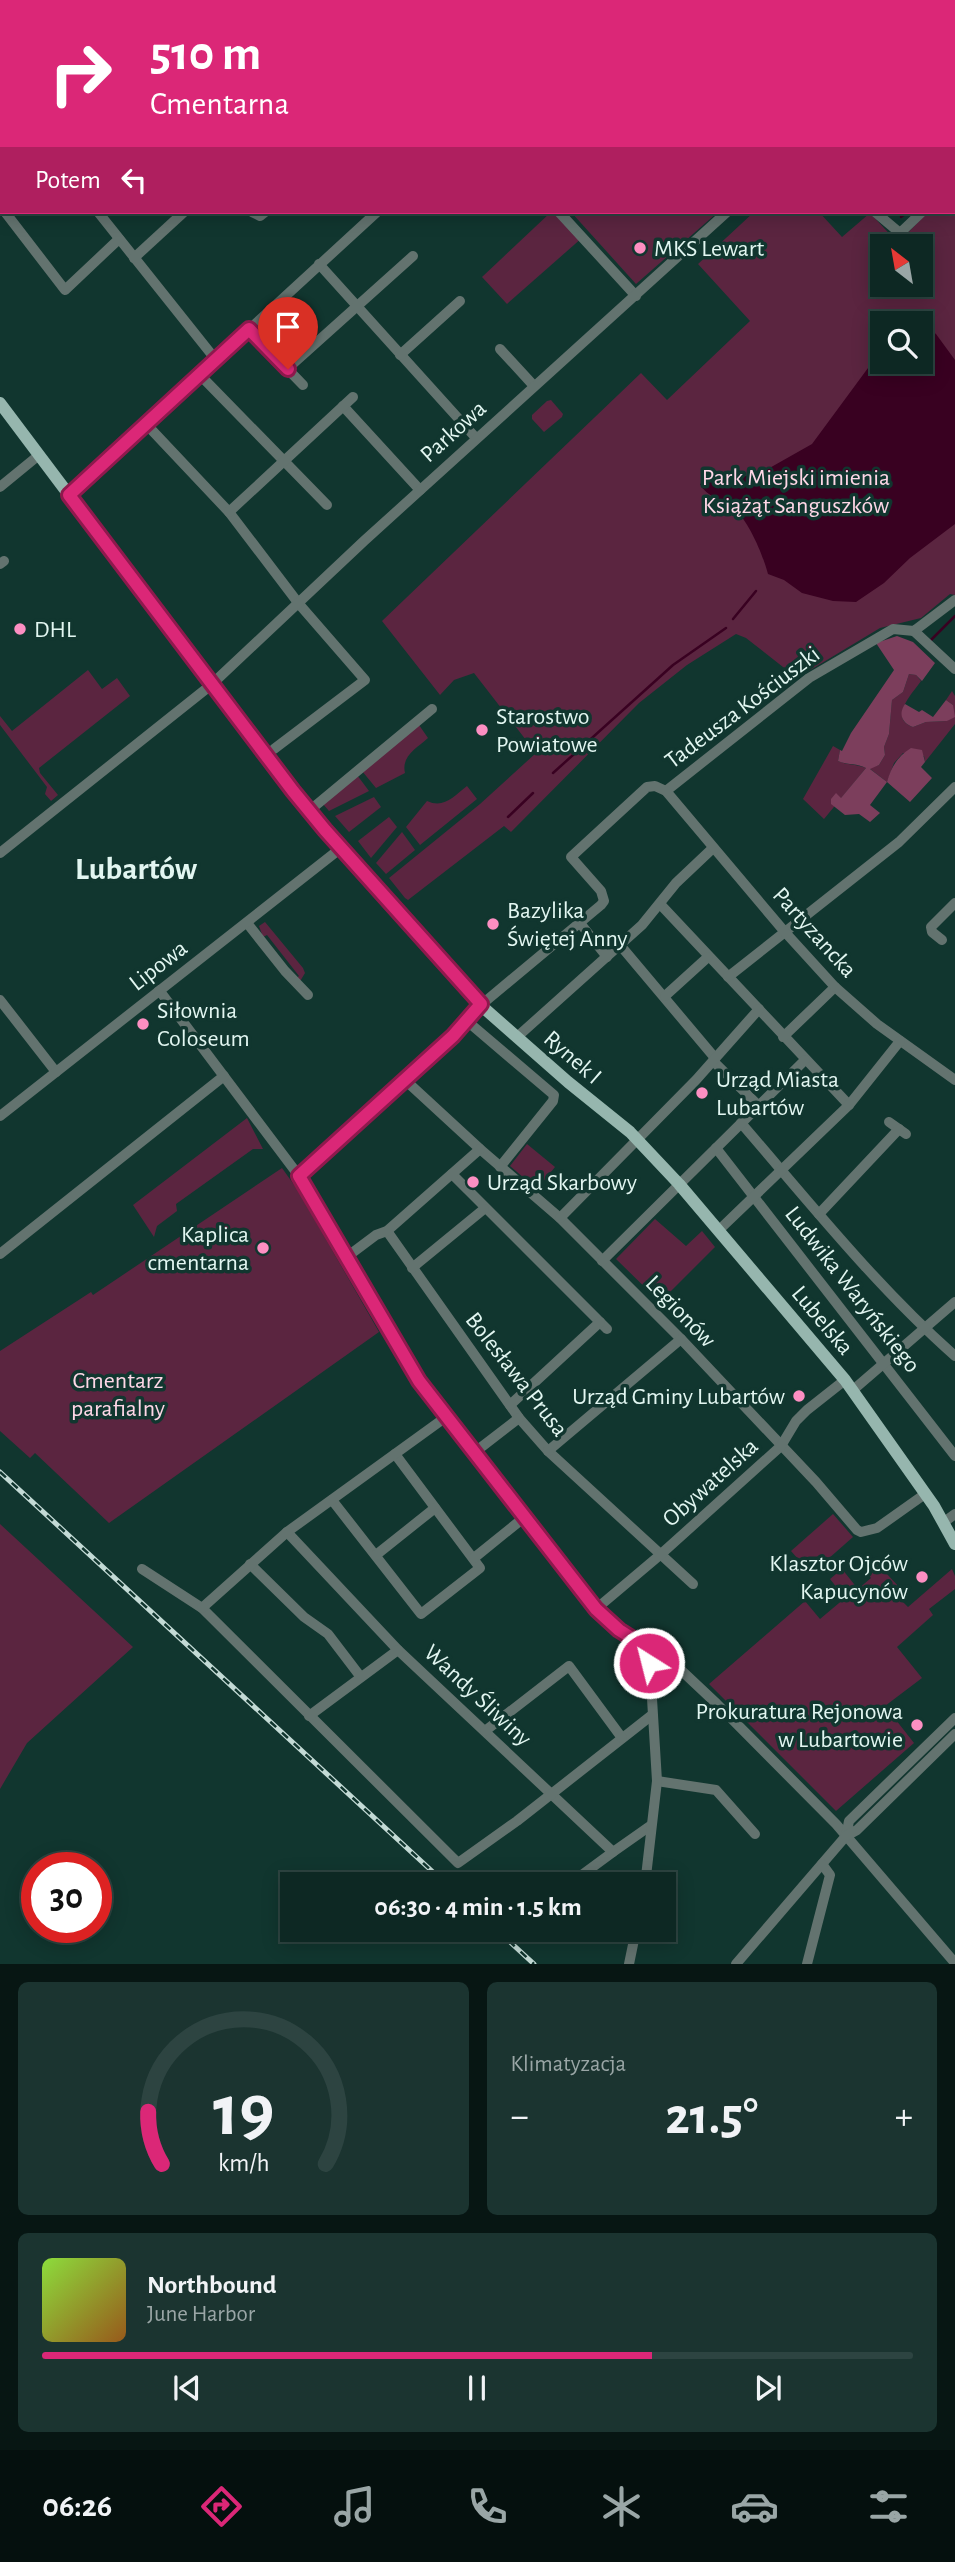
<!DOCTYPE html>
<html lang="pl">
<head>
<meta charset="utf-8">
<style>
  body { margin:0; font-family:"Alegreya Sans",sans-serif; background:#1b3430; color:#f1f3f6; height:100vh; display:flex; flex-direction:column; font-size:26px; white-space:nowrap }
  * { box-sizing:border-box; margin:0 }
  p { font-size:23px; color:#9aa6a6 }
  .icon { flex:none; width:38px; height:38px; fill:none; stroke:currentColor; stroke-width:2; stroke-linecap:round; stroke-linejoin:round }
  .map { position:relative; height:1964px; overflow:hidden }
  .details { display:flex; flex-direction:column; gap:18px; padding:18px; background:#071613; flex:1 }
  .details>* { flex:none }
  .top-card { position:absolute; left:0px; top:0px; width:956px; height:214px; box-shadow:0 4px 18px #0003,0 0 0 2px #2d4441; background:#db2777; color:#fff; overflow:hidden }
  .needle { width:46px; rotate:329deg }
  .buttons { position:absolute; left:870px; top:234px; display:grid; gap:14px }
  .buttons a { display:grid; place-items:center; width:63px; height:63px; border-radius:0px; background:#0d2823; box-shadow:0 4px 18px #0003,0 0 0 2px #2d4441; font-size:35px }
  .speed { position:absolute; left:21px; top:1852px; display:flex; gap:14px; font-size:35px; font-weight:700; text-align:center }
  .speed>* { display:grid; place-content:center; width:91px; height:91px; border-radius:50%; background:#0d2823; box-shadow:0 4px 18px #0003,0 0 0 2px #2d4441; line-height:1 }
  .speed .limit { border:10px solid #d22; background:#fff; color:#111 }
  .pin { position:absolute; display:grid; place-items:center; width:60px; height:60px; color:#fff; margin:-72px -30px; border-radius:50% 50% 50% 0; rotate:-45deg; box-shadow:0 0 7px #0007 }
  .pin .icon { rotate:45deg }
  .me { position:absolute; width:77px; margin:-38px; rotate:324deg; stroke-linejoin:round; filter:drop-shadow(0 0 5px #0008) }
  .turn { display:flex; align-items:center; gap:24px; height:147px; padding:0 35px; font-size:32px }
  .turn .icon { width:91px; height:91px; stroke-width:2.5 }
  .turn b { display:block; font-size:49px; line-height:60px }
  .then { display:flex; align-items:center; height:66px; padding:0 35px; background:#0003; gap:14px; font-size:26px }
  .big { font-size:52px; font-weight:700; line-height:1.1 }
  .details .widget { flex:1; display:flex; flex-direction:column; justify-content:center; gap:10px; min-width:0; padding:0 24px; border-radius:10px; background:#1b3430 }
  .details .dial { align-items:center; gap:0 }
  .dial svg { height:182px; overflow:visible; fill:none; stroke:#2d4441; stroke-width:7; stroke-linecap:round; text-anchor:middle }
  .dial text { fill:#f1f3f6; stroke:none }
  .song { display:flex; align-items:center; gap:21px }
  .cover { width:84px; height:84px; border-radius:10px; background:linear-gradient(135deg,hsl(90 70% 55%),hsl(30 70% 35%)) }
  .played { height:7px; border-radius:4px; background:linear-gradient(90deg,#db2777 70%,#2d4441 70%) }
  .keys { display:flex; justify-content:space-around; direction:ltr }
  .heat { display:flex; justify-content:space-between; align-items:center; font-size:38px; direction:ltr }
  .details .tiles { flex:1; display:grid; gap:18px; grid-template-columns:1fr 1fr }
  .widget:last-child { grid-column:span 2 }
  .trip { position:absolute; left:280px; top:1872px; width:396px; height:70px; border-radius:0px; background:#0d2823; box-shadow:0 4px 18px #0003,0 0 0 2px #2d4441; font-weight:700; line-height:70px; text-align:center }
  .dock { display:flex; height:112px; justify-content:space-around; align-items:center; background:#05100e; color:#9aa6a6 }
  .dock .icon { width:49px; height:49px }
  .dock .active { color:#db2777 }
  .dock b { font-size:32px; color:#f1f3f6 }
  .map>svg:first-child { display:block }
  .green { fill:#5b2540; fill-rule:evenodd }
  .forest { fill:#7c3e5c }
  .water { fill:#390121 }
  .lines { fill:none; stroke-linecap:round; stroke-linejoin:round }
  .stream { stroke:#390121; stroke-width:2.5 }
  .minor { stroke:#63736f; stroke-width:10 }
  .major { stroke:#96b6ae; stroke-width:12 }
  .rail-casing { stroke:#c3dad5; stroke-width:5 }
  .rail { stroke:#11362f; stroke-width:2.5; stroke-dasharray:8; stroke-linecap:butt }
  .route-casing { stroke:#8e194d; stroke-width:18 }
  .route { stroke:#db2777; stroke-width:12 }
  .poi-dot { fill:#fc8fc2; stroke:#11362f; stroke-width:2.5 }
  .labels { text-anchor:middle; stroke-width:7; stroke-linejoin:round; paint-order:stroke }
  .poi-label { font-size:24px; fill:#e2f6f1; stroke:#11362f; text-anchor:start }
  .street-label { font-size:24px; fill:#e2f6f1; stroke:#11362f }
  .park-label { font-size:24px; fill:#ffd7e7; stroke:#11362f }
  .district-label { font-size:32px; font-weight:bold; fill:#e2f6f1; stroke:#11362f }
</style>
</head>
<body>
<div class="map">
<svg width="955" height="1964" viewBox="0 0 955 1964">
  <rect width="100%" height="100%" fill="#11362f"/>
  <g class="green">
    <path d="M955,184V595L950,594L921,618L880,628L797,678L746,638L736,634L687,665L639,703L511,832L504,826L408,900L405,898L389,878L480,804L536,753L474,673L454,680L440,695L382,621L641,373L667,400L750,321L698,264L754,212H819L842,237L870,213L898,243L928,212H954ZM882,247H920V285H882ZM882,324H920V362H882Z"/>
    <polygon points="551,212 559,212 583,237 507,304 482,277"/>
    <polygon points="571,212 718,212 636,284"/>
    <polygon points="551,400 563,414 562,417 544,432 532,419 532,415 547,401"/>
    <polygon points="88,670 102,689 117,678 130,696 39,768 40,773 58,795 51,801 45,794 47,787 0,725 0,716 12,731"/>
    <path d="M909,674L916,675L921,681C912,694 888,718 913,727L926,722L947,721L953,711V705L946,700L952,691L955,696V724L925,762L924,756L903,753L894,763L887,782L869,768L879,765L885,755L884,747L889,734L892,700L903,692Z"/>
    <path d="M419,725L428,738C417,748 401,756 405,773L376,788L362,771Z"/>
    <path d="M833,746L840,750L838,761C847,765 856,764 866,768L824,819L803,799Z"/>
    <polygon points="357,775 369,791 329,811 323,804"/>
    <path d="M467,786L477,799L420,845L406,827L427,801C444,809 454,796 467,786Z"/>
    <polygon points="374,797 381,807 349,832 335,816"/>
    <polygon points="389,817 397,827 371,858 358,841"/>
    <polygon points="402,832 415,850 386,874 376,863"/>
    <polygon points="265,922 303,968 305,973 299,983 295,979 299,976 267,935 263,937 259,926"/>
    <polygon points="247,1118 263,1149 253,1149 176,1204 177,1211 157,1226 154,1237 133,1205"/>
    <polygon points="527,1144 555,1167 537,1189 510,1166"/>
    <polygon points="282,1168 297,1189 379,1332 109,1523 35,1453 30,1458 0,1431 0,1351 91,1292 93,1295"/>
    <polygon points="655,1219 686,1246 702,1231 715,1247 660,1302 616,1259"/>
    <polygon points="833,1514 853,1537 811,1574 791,1551"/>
    <polygon points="0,1524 133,1647 27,1743 0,1789"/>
    <polygon points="870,1556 901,1589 896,1595 908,1607 952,1569 955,1576 955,1589 929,1609 933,1615 897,1647 922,1678 885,1706 914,1743 836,1811 709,1684 805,1601 820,1619 845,1598 830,1579 842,1569 858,1589 871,1578 859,1564"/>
  </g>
  <g class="forest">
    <path d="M897,636L913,642L935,663L922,681L916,675L909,674L903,692L892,700L889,734L884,747L885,755L879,765L870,769L887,782C891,767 898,756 911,748L922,750L925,762L921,767L932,778L910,802L887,782L870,805L880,813L870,822L859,814L845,815L831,804V799L836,793L841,798L866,768C856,763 847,765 838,761L840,750L842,751L851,733L894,670L876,643Z"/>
    <path d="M946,700L953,705L955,717L947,721L926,722L913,727C902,723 898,714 905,704L919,712L922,710L933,717Z"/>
  </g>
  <path class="water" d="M907,318H913L936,334L955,360V524L910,558L884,583L856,602L833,601L802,593L784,580L768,574C763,555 748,518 731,506C720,499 707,497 700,484L709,479L757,475L812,444L882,349V362H920V324H901Z"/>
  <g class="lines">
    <g class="stream">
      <polyline points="954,168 955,167"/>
      <polyline points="901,217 907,212"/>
      <polyline points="733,619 756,591"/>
      <polyline points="929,642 955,616"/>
      <polyline points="553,773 673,665 726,628"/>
      <polyline points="508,817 533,793"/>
    </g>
    <g class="minor">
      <polyline points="369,0 370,2"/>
      <polyline points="95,2 97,0"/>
      <polyline points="162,2 164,0"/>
      <polyline points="269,2 270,0"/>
      <polyline points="495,2 497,0"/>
      <polyline points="605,2 607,0"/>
      <polyline points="0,85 2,87"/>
      <polyline points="954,180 955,179"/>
      <polyline points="5,212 65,290 119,239"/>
      <polyline points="98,212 216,360"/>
      <polyline points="252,212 260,216 265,212"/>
      <polyline points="559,212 636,296"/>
      <polyline points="875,212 900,233 922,212"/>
      <polyline points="134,258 184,212"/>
      <polyline points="319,264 476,438"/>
      <polyline points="249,329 303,385"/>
      <polyline points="500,349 534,386"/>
      <polyline points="400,355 460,301"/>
      <polyline points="287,369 413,256"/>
      <polyline points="200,375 327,505"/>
      <polyline points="343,406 420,490"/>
      <polyline points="147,425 229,512 299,604 365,680 274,749"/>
      <polyline points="0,487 39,455"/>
      <polyline points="69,495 377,212"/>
      <polyline points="229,512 353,397"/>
      <polyline points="0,564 4,561"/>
      <polyline points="914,631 955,669"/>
      <polyline points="666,791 809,678 893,629 914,631 955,600"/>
      <polyline points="309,811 432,709"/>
      <polyline points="0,853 211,685 364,541 727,212"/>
      <polyline points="660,904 849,1105"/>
      <polyline points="247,923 285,971 308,995"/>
      <polyline points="580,923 607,957"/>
      <polyline points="942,940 932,932 931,927 955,903"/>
      <polyline points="620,945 715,1058"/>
      <polyline points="728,977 899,842 955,787"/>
      <polyline points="159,990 299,1176 419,1381 596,1609 619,1630 683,1672 717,1704 836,1824 955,1963"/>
      <polyline points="665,996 708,957"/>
      <polyline points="0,1000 56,1072"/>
      <polyline points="467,1021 554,1095 553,1101 500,1167"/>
      <polyline points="517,1037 642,925 676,883 713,848"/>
      <polyline points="783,1037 835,987"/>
      <polyline points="713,1061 759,1106"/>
      <polyline points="404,1079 480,1149 560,1218 681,1339 816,1482 857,1530 861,1532 877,1528 925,1494"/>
      <polyline points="0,1116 341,848"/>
      <polyline points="889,1122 906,1134"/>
      <path d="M741,1123C810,1203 876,1286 955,1356"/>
      <polyline points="716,1148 955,1456"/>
      <polyline points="452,1174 607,1329"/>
      <polyline points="299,1176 453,1036 481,1005 601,905 604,901 601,891 571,857 647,787 655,786 666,791 784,931 835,987 877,1024 955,1080"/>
      <polyline points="819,1214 899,1129"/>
      <polyline points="560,1218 696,1080 759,1009"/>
      <polyline points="719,1230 849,1105 900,1041"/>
      <polyline points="387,1231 519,1418 548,1451 693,1584"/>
      <polyline points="0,1254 224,1076"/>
      <polyline points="348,1256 376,1235 387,1231 480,1149"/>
      <polyline points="602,1261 805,1060"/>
      <polyline points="412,1268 484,1209"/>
      <polyline points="853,1390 955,1302"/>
      <polyline points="510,1405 600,1322"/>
      <polyline points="548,1451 681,1339"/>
      <polyline points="475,1452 519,1418"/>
      <polyline points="332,1500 421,1614 480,1568 395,1454"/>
      <polyline points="944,1522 955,1514"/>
      <polyline points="287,1532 398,1650 613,1852 650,1826"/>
      <polyline points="376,1555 435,1508"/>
      <polyline points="474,1558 526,1516"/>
      <polyline points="250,1564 304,1617 328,1634 360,1676"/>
      <polyline points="142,1569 202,1608 458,1863 517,1821 652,1715"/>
      <polyline points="202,1608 287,1532 446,1417"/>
      <polyline points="596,1609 660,1555 781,1446 796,1421 807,1410 845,1380"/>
      <polyline points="309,1716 398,1650"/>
      <polyline points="485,1731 569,1666 622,1738"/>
      <polyline points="657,1781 716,1790 755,1834"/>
      <polyline points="846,1836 849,1821 955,1718"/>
      <polyline points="575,1880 613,1852"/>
      <polyline points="645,1885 657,1781 649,1649"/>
      <polyline points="629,1964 636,1930"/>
      <polyline points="736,1964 846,1836 857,1830 955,1734"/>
      <polyline points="807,1964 830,1875 822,1864"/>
    </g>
    <polyline class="major" points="0,403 241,724 325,830 485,1009 568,1082 630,1132 679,1184 845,1380 934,1506 955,1544"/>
    <g class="rail-casing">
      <g id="rail">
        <polyline points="0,1472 447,1885"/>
        <polyline points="497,1930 534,1964"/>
      </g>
    </g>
    <use href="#rail" class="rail"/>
  </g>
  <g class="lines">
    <g class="route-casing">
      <polyline id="route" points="288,369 249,329 69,495 293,791 325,830 481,1004 453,1036 299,1176 419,1381 596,1609 619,1630 649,1649 649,1663"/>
    </g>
    <use href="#route" class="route"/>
  </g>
  <g class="poi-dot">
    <circle cx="640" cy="248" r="7"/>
    <circle cx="20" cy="629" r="7"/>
    <circle cx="482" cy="730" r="7"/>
    <circle cx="493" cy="924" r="7"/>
    <circle cx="143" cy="1024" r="7"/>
    <circle cx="702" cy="1093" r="7"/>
    <circle cx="473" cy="1182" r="7"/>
    <circle cx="263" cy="1248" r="7"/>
    <circle cx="799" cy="1396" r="7"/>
    <circle cx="922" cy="1577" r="7"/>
    <circle cx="917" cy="1725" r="7"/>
  </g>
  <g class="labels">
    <g class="poi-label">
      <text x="654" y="256">MKS Lewart</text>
      <text x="34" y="637">DHL</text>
      <text x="496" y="724">Starostwo<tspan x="496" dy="28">Powiatowe</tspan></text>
      <text x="507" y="918">Bazylika<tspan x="507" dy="28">Świętej Anny</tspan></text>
      <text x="157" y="1018">Siłownia<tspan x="157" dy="28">Coloseum</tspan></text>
      <text x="716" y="1087">Urząd Miasta<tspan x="716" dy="28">Lubartów</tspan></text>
      <text x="487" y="1190">Urząd Skarbowy</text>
      <text x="249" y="1242" text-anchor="end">Kaplica<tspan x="249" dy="28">cmentarna</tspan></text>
      <text x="785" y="1404" text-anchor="end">Urząd Gminy Lubartów</text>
      <text x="908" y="1571" text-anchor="end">Klasztor Ojców<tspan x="908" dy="28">Kapucynów</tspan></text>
      <text x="903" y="1719" text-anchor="end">Prokuratura Rejonowa<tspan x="903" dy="28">w Lubartowie</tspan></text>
    </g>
    <g class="street-label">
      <text transform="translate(453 431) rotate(-42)" y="8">Parkowa</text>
      <text transform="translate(742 707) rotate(-37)" y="8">Tadeusza Kościuszki</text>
      <text transform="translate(815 932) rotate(48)" y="8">Partyzancka</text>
      <text transform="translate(158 965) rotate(-38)" y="8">Lipowa</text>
      <text transform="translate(573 1057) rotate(41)" y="8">Rynek I</text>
      <text transform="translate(853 1289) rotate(52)" y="8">Ludwika Waryńskiego</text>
      <text transform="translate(681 1311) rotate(46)" y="8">Legionów</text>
      <text transform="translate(823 1320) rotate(50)" y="8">Lubelska</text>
      <text transform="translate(517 1374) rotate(52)" y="8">Bolesława Prusa</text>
      <text transform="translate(710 1482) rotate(-42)" y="8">Obywatelska</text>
      <text transform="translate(478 1695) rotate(43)" y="8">Wandy Śliwiny</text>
    </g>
    <g class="park-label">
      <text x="796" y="485">Park Miejski imienia<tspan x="796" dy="28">Książąt Sanguszków</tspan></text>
      <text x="118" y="1388">Cmentarz<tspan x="118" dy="28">parafialny</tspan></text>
    </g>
    <g class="district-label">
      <text x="136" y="879">Lubartów</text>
    </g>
  </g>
</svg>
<div class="buttons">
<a><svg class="needle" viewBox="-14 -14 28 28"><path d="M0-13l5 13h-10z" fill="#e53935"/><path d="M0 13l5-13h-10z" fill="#9aa6a6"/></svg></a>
<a><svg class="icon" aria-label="search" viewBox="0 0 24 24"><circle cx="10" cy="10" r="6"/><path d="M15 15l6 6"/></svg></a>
</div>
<div class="speed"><div class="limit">30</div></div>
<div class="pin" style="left:288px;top:369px;background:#d93025"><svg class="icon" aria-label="arrive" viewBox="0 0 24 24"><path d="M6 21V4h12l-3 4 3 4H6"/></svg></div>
<svg class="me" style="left:649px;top:1663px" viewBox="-20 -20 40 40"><circle r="17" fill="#db2777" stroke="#fff" stroke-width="3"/><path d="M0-11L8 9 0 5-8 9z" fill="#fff"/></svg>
<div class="trip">06:30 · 4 min · 1.5 km</div>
<div class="top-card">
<div class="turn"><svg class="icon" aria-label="right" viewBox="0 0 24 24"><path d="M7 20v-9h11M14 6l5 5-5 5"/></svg><div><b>510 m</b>Cmentarna</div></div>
<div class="then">Potem<svg class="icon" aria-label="left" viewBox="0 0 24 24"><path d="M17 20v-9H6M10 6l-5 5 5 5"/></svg></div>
</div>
</div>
<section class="details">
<div class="tiles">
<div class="widget dial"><svg viewBox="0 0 100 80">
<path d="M14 69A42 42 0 1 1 86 69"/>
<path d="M14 69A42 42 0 0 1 8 46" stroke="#db2777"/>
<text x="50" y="56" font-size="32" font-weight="700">19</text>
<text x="50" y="72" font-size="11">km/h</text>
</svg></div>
<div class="widget"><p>Klimatyzacja</p>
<div class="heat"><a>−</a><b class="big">21.5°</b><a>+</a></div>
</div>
<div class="widget">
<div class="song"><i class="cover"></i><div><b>Northbound</b><p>June Harbor</p></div></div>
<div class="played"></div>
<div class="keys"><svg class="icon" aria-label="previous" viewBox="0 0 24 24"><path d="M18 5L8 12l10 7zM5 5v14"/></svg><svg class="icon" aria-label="pause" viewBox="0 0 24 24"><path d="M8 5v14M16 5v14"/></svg><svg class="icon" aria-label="next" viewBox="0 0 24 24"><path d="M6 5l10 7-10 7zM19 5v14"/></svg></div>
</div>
</div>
</section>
<nav class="dock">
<b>06:26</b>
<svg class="icon active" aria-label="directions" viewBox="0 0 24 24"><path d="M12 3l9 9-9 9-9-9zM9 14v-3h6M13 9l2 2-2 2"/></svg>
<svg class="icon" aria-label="music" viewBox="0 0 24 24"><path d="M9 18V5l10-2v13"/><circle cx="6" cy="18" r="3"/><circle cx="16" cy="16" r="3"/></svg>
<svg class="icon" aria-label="phone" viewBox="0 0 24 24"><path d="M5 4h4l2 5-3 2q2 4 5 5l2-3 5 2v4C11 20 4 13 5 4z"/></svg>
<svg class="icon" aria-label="climate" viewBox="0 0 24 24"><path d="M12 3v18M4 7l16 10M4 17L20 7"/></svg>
<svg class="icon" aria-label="car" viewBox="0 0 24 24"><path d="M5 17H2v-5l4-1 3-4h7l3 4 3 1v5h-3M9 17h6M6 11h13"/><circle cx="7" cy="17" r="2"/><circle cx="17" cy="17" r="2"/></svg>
<svg class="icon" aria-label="filters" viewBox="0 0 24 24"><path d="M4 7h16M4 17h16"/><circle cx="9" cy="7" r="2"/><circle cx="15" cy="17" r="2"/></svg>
</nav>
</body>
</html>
